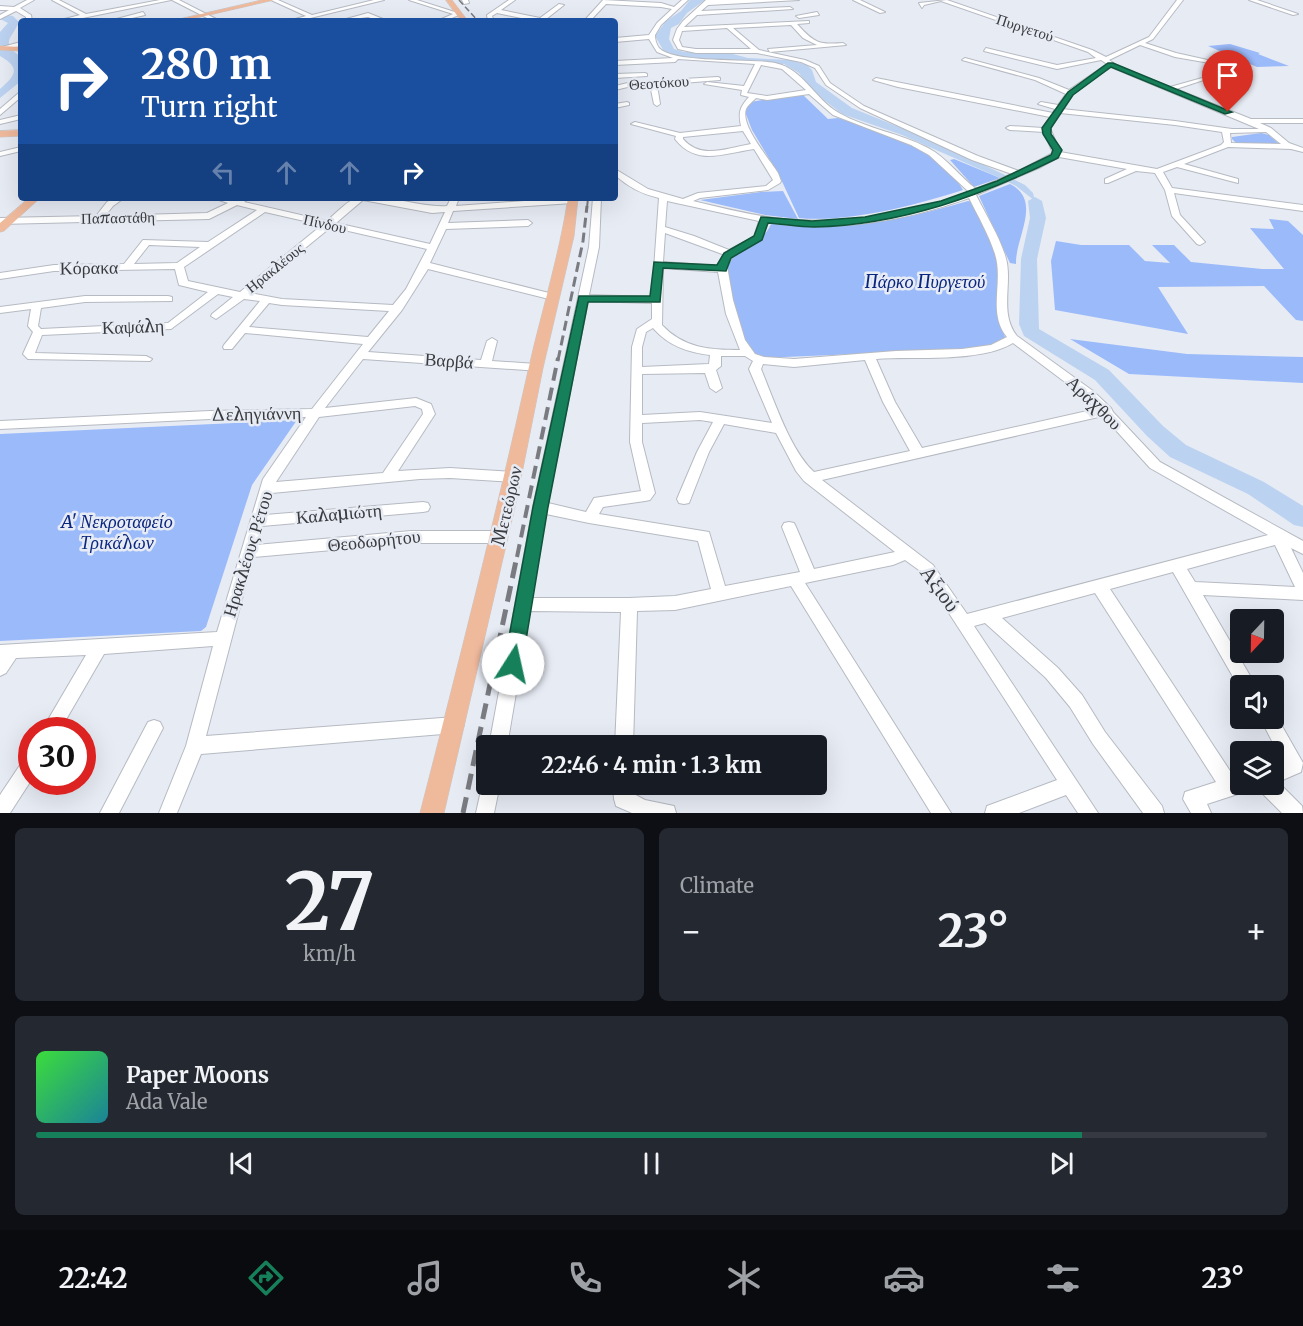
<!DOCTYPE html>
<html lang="en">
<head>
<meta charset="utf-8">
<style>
  body { margin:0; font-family:Merriweather,serif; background:#242831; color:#f1f3f6; height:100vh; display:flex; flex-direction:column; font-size:22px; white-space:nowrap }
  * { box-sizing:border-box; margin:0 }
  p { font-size:20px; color:#9ea1a6 }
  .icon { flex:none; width:33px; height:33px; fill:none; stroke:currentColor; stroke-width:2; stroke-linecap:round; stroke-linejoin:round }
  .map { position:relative; height:813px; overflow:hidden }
  .panel { display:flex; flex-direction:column; gap:15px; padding:15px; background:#0d0f14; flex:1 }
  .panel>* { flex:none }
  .guide { position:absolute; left:18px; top:18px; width:600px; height:183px; border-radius:6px; box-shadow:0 6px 24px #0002; background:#1a4fa0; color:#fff; overflow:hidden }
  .needle { width:39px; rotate:202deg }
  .tools { position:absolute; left:1230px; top:609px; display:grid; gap:12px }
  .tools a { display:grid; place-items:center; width:54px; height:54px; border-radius:6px; background:#171b24; box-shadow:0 6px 24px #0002; font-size:30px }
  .speed { position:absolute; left:18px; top:717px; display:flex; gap:12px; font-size:30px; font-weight:700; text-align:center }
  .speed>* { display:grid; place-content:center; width:78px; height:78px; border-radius:50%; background:#171b24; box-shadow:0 6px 24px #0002; line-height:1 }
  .speed .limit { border:9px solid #d22; background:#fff; color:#111 }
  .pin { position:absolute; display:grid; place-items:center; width:51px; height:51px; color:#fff; margin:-62px -26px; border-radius:50% 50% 50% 0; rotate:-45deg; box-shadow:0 0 6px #0007 }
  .pin .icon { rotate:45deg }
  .me { position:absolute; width:66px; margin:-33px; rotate:10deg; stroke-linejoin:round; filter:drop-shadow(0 0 4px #0008) }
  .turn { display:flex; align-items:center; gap:21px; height:126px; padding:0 24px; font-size:27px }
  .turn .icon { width:78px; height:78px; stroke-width:2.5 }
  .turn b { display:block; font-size:42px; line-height:51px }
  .lanes { display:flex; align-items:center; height:57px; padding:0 24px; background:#0003; justify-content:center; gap:30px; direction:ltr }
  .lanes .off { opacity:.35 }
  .big { font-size:45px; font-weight:700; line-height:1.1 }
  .panel .widget { flex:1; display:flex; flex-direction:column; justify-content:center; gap:9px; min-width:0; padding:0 21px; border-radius:9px; background:#242831 }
  .panel .dial { align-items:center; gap:0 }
  .dial b { font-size:78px; line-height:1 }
  .song { display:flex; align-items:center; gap:18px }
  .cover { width:72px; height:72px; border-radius:9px; background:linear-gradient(135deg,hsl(120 70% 55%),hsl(190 70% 35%)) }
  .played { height:6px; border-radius:3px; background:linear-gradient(90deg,#16805a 85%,#363941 85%) }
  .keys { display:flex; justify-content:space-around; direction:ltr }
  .heat { display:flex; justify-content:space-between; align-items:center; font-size:33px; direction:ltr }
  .panel .tiles { flex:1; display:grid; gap:15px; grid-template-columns:1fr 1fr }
  .widget:last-child { grid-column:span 2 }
  .trip { position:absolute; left:476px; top:735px; width:351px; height:60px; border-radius:6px; background:#171b24; box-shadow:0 6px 24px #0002; font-weight:700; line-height:60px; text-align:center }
  .tab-bar { display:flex; height:96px; justify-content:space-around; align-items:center; background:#090b0e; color:#9ea1a6 }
  .tab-bar .icon { width:42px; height:42px }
  .tab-bar .active { color:#16805a }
  .tab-bar b { font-size:27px; color:#f1f3f6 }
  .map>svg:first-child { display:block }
  .green { fill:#9bbafa }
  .water { fill:#bcd2f1 }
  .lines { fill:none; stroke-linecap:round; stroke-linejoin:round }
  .river { fill:#bcd2f1; fill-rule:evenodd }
  .minor-casing { stroke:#b6bac2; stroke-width:2 }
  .major-casing { stroke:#c8c8c9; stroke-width:1 }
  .minor { fill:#fff; fill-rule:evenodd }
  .major { fill:#efb99c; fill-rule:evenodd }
  .rail-far4 { stroke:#797b81; stroke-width:1.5; stroke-dasharray:6 3; stroke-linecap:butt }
  .rail-far3 { stroke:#797b81; stroke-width:2; stroke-dasharray:8 4; stroke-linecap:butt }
  .rail-far2 { stroke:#797b81; stroke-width:3; stroke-dasharray:10 5; stroke-linecap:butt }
  .rail-far1 { stroke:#797b81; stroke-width:4; stroke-dasharray:13 7; stroke-linecap:butt }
  .rail { stroke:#797b81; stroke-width:5; stroke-dasharray:16 8; stroke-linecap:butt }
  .route { fill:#16805a; stroke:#0e533a; stroke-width:1.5 }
  .labels { text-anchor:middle; stroke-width:5; stroke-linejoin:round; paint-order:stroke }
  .far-street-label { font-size:15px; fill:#3a3b3f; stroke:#e7ebf4 }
  .street-label { font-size:18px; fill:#3a3b3f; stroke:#e7ebf4 }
  .park-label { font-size:18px; font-style:italic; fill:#0a2680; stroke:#e7ebf4 }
  .near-street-label { font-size:21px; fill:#3a3b3f; stroke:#e7ebf4 }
</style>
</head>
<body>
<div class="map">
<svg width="1303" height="813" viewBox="0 0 1303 813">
  <rect width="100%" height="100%" fill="#e7ebf4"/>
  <g class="green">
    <polygon points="1230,44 1260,53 1258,54 1289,66 1257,67 1208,46"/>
    <path d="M802,94L828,119L838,118C878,131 942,150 963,190C917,205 847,223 799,218L779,175L752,130L744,109L750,102Z"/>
    <polygon points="1261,133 1269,135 1279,144 1238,145 1232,139 1232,137"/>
    <polygon points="954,159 1000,178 974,187 950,160"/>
    <path d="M1010,184C1043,201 1015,237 1016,264L1010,263L979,196Z"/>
    <polygon points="783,191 798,219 765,215 700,200 761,192"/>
    <path d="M968,201L973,202C982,222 996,244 998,267C1001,296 993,306 1005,337L1000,344L975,349L785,357C777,357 760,361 753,355C742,344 722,277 728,263C735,244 760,249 771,224C839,231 902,221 968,201Z"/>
    <polygon points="1269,219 1288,221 1303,235 1303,321 1296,320 1264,286 1158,287 1188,334 1055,310 1051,261 1056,241 1081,245 1129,245 1145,261 1170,263 1152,245 1174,245 1191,262 1262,269 1284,269 1250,228 1274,229"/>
    <polygon points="1070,339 1187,354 1303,357 1303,383 1129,374"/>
    <polygon points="297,420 252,485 206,627 201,631 0,641 0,434"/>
  </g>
  <g class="water">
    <polygon points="690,0 705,0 687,13 679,24 671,28 669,39 674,49 684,52 729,53 748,58 790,60 807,65 812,70 816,82 852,108 926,138 1003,174 1025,185 1033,193 1035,201 1016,186 1000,178 902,135 842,114 810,89 799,73 784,64 686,57 665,53 655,36 666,21 681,11"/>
    <path d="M0,14L13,16L19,22C11,40 0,42 21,57V81L0,98V89C16,75 21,68 0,56V32L8,23L0,19Z"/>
  </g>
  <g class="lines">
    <polygon class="river" points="1035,197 1042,201 1046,218 1037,259 1039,329 1109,370 1163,426 1186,445 1264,482 1303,506 1303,527 1294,525 1248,494 1170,457 1147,436 1095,380 1024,336 1019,324 1021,259 1030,218 1028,201"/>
    <g class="minor-casing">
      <g id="minor">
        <polygon points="27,0 34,0 20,8 31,15 32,21 26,21 26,17 16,11 0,19 0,15 9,10 0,10 0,6 14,7"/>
        <polygon points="52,0 59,0 86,14 160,0 171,0 68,21 57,21 80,15"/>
        <polygon points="172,0 179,0 220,21 213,21"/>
        <polygon points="271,0 278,0 312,15 374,0 384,0 298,21 288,21 306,16"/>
        <polygon points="409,0 417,0 461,14 445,21 437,21 453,14"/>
        <polygon points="462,0 468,0 469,3 464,4"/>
        <polygon points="509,0 515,0 501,10 540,18 559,4 564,5 545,20 547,21 536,21 497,13 492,16 494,21 488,21 487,15"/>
        <path d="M603,0L661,3L674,7L682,0H688L661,25L655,35C655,39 656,44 659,48C674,64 751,58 775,63C804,69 815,100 839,113C867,129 900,133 928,148C947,158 959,176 976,189L1012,174L972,160L860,108L826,85L815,68L801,62L757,53H696L678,49L673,40L677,29L683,21L706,0H799L708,5L701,11L790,7L793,9L697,15L684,27L809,21V23L797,24C814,43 819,45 843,43L846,45L770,52L768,49L817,45L803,38L791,25L733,28L759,50L805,60L819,66L830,83L864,106L978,156L1019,171L1053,153L1044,132L1010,130L1006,128L1010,126L1043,128L1050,117L898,87L873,80L876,78L1053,113L1055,109L1038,104L1041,102L1058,105L1066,94L1035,80L962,60L965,58L1039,78L1069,90L1107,64L1101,60L1057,69L984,51L986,48L1057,65L1096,58L1088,52L941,1L924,5L922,8L919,3L947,0L1092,50L1106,57L1149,37L1177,0H1183L1153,39L1145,43L1176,53L1221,63V65L1175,57L1140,45L1109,60L1119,67L1170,87L1213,75V77L1176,89L1251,119H1303V123H1260L1271,128L1289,143L1303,148V152L1291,149L1228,147L1184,164L1238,179V183L1177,167L1163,172L1172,188L1303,205V211L1174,193L1180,215L1205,242L1200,245L1197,244L1172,216L1165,190L1155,173L1136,171L1108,183H1105V179L1127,169L1059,157L1041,167L976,195C986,215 998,234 1005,255C1014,281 998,312 1017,336L1093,391L1111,408L1113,412L1160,462L1303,541V554L1291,548L1303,573V600L1203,595L1256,686H1240V689L1173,572L1110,589L1234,777L1240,775V784H1249L1247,791L1207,804L1211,813H1191L1183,799L1185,792L1216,782L1095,593L1002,618L1058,668L1082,695L1105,732L1162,806L1164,813H1143L1093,744L1070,707L1046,678L985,623L974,626L1098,813H1078L1066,795L1019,813H985L987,806L1057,780L923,573L905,560L893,565L805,583L951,813H931L791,586L675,610L637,611L633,746H615L621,612L530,611L507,746H489L533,507L589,247L593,198H601L599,247L589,295L652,297L659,198C642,194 628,187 615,175V169L648,189L683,199L698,193L766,186L773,180L754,149C724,153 697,167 675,139L676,136L631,124L635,122L680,133L741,126C738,112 740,107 749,97L741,95L742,90L704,84L707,82L744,86L755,64L678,59L675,62L615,65V61L673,58L657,52L649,39L615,42V38L649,35L657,23L672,9L661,7L606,4L590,21H584ZM727,28L751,49H696L682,47L679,40L682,31ZM761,65L782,69L806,90L767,96L747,93ZM1111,67L1259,129H1232L1175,121L1062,109L1072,94ZM809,94L833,115L911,145L929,155L969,192C910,214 846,225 783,219C753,216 723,208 693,201L700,198L768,190L780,183L781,181L778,173C769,158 740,126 746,109C748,105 753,101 756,98L767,100ZM1060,113L1175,125L1222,132L1224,142L1221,145L1157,169L1060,152L1050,128ZM743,131L751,144C727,148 701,160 683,139V137ZM1266,132L1281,144L1231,143L1230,133ZM969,198C978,216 989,235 995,254C1004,282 987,313 1007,337L991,345L962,349L896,351L794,359L764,357L755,354L745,340L733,300L727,266L733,256L761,240L767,222C834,233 906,221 969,198ZM667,201L759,221L754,237L729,250L694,236L665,227ZM665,233L725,255L717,266L663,262ZM663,268L718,272L726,314L740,350C710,350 683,348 662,325ZM588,301L652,303V319L637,329L632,347L630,442L641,491L594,498L586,512L548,503ZM653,328C669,346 687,352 710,355L709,364L642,367V347L646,332ZM1013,343L1085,397L1096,409L922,448L895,402L876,359C915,356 980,363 1013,343ZM721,356H745L753,361L749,369L772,423L700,412L642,415V374L705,373L710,388L716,392L722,388L716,370L721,366ZM865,360L883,402L910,451L814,472C790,450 774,400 761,369L763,364L794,367ZM1103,416L1150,468L1268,535L967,614L933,565L822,480ZM700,420L713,422L697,452L677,499L679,503L684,504L689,503L709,452L724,424L776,433L796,471L804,481L895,552L814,569L796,527L794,523L789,522L784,523L782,527L800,572L725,586L709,532L599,514L603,507L645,501L650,500L655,493L642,442V423ZM546,514L589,523L698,541L711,589L675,596L629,598H532ZM1275,545L1295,587L1195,582L1187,569Z"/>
        <polygon points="853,0 860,0 885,12 880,13"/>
        <polygon points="1249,0 1257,0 1298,14 1293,15"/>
        <polygon points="143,12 145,15 119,21 109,21"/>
        <polygon points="817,12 819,15 799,18 796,16"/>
        <polygon points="368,13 388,21 380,21 368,17 339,21"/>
        <polygon points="21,42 21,46 5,49 2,47"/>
        <polygon points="645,73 647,74 647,76 615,78 615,74"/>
        <polygon points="718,77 720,78 720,80 657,85 660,104 657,106 654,104 650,85 632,86 615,90 615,86 632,82"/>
        <polygon points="21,91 21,97 0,115 0,109"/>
        <polygon points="627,102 629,103 629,105 615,108 615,104"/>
        <polygon points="21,115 21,119 0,124 0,120"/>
        <polygon points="21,147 21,151 0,156 0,152"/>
        <path d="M114,198H124L113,206L105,216L207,213L228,203L213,198L235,200L249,198L244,202L327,221C335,214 348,200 357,198C383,192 419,208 447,206L451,198H459L456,206L565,198H575L577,200L573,203L453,211L448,223L528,220L532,223L528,226L446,229L430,263L557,295V299L553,300L428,269L402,310L368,352L481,360L487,341L492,338L497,341L492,361L536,364L542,368L540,371L363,359L325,408L416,398L431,404L435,414L398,471L450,468L514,472L519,474L521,477L519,480L514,482L450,478L420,479L272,493L265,515L423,502L428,503L430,507L428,511L423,512L262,526L256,545L411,531H500L505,533L507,537L505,541L500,543H411L253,557L206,736L455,717L461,719L464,725L461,731L455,733L201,754L177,813H159L186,746L213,646L104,654L60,730H42L86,655L16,658L6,673L0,676V645L217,632L263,479L306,417L210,419L0,429V421L210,411L312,409L363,344L245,333L232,349H224L223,347L224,345L260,301L244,299L216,319L211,316L212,314L233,297L218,294L171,329L42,335L35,353L146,356L152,359L150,361L28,359L23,354L33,332L28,326L31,309L0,313V307L85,296H168L172,297V301L85,302L41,308L38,326L41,329L168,323L208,292L179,285L175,269L54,271L0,279V273L54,265L124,264L143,240L208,242L257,210L237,205L209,219L0,224V218L96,216L107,202ZM363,200L432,213L445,212L430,244L336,223ZM265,212L322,225L240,292L188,281L184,267ZM331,227L427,249L406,289L393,305L282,299L250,293ZM149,245L200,247L177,263L134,264ZM269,303L282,305L389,311L368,337L249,327ZM415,406L422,409L423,414L383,473L276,482L319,417Z"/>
        <polygon points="1274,712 1303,763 1301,772 1278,782 1302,806 1303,813 1282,813 1260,791 1258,784 1274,784 1274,765 1283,762 1260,718 1274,718"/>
        <polygon points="154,720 160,722 163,728 119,813 100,813 148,722"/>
        <polygon points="32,753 32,779 10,813 0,813 0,795 26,756"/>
        <polygon points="484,777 486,777 486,784 500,784 494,813 476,813"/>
        <polygon points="613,784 631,784 632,793 645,800 674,806 676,813 632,813 616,806 614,799"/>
      </g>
    </g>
    <g class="major-casing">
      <g id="major">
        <polygon points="262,0 274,0 183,21 171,21"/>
        <polygon points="446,0 452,0 468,21 461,21"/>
        <polygon points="0,46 21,47 21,51 0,50"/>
        <polygon points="21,130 21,136 0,137 0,131"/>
        <polygon points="29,198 40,198 4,231 0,232 0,223"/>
        <path d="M568,198H578L574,236L543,368L517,498L444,813H420C458,666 495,519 528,371C541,313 559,257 568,198Z"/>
      </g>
    </g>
    <use href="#minor" class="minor"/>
    <use href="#major" class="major"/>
    <polyline class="rail-far4" points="459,0 478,21"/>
    <polyline class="rail-far3" points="587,208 588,198"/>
    <polyline class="rail-far2" points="558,360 583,241 587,206"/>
    <polyline class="rail-far1" points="517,557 558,358"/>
    <polyline class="rail" points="463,813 517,556"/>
  </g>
  <path class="route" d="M1108,63H1113L1232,112L1225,114L1111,67L1073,95L1051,128V134L1062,150L1058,158C981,196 901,225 814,227C799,227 783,224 768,223L762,240L731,258L726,271L663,268L660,302H588L548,507L522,664L519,671L513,673L506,671L504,664L533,507L579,296H650L654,262L717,265L724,253L754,236L761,217L812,221L865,217L941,201L997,181L1051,155L1053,150L1043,134L1042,128L1068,92Z"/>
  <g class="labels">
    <g class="far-street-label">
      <text transform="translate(1025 28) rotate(18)" y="5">Πυργετού</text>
      <text transform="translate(659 83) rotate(-4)" y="5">Θεοτόκου</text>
      <text transform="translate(118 218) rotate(-1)" y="5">Παπαστάθη</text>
      <text transform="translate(325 224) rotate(13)" y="5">Πίνδου</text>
      <text transform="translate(275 268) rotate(-39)" y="5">Ηρακλέους</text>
    </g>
    <g class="street-label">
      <text transform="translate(89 268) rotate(-1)" y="6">Κόρακα</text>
      <text transform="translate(133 327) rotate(-2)" y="6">Καψάλη</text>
      <text transform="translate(449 361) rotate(4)" y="6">Βαρβά</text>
      <text transform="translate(1094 403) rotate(44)" y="6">Αράχθου</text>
      <text transform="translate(256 414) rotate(-1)" y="6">Δεληγιάννη</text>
      <text transform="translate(507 506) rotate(-77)" y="6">Μετεώρων</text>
      <text transform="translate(339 514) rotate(-5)" y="6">Καλαμιώτη</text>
      <text transform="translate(374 541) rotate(-6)" y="6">Θεοδωρήτου</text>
      <text transform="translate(248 554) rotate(-73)" y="6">Ηρακλέους Ρέτου</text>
    </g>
    <g class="park-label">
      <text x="925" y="288">Πάρκο Πυργετού</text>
      <text x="117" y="528">A' Νεκροταφείο<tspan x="117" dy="21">Τρικάλων</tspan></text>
    </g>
    <g class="near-street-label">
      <text transform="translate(940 589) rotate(54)" y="7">Αξιού</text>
    </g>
  </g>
</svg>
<div class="tools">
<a><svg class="needle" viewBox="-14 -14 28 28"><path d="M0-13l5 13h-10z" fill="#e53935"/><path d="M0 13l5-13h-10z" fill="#9ea1a6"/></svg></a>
<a><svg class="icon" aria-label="sound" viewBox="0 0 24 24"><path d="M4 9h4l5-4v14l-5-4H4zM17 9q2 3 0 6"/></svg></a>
<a><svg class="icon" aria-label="layers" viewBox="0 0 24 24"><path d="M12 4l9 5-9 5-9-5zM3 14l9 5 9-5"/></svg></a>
</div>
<div class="speed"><div class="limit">30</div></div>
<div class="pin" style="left:1228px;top:112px;background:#d93025"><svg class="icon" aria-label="arrive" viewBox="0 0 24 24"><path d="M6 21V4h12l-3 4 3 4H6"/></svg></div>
<svg class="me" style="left:513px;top:664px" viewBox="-20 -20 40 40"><circle r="19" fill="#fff"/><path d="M0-13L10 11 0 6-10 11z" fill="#16805a"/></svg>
<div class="trip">22:46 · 4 min · 1.3 km</div>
<div class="guide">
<div class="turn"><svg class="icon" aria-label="right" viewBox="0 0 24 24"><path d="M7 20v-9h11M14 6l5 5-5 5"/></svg><div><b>280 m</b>Turn right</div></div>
<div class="lanes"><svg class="icon off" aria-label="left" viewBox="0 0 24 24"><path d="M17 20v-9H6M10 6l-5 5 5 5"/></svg><svg class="icon off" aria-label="ahead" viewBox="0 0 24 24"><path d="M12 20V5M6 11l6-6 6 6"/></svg><svg class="icon off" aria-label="ahead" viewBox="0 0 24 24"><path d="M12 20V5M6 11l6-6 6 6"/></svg><svg class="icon" aria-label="right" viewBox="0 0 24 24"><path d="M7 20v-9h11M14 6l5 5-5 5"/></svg></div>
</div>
</div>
<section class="panel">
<div class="tiles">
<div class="widget dial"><b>27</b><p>km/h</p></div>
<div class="widget"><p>Climate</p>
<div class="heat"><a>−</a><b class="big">23°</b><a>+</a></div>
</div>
<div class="widget">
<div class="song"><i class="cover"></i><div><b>Paper Moons</b><p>Ada Vale</p></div></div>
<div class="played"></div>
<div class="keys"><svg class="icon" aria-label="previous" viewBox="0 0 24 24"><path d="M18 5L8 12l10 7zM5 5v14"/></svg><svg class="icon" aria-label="pause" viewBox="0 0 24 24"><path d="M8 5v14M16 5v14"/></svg><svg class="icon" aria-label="next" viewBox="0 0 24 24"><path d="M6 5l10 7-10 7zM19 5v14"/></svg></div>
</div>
</div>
</section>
<nav class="tab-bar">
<b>22:42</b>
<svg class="icon active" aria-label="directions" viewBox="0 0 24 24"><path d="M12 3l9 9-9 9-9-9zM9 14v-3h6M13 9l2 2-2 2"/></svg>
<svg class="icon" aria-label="music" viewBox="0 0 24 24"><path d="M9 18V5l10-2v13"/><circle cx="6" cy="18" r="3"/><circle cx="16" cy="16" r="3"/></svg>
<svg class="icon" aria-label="phone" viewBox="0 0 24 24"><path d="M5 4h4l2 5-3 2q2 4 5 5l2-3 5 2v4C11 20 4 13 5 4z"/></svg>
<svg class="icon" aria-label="climate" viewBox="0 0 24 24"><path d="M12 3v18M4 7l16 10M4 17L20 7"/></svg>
<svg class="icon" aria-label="car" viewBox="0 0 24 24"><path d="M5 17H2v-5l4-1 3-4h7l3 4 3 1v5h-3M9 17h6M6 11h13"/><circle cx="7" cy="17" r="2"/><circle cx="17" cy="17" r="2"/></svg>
<svg class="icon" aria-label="filters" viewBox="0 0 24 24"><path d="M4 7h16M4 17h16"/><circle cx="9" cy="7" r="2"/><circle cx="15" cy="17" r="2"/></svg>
<b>23°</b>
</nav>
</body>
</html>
